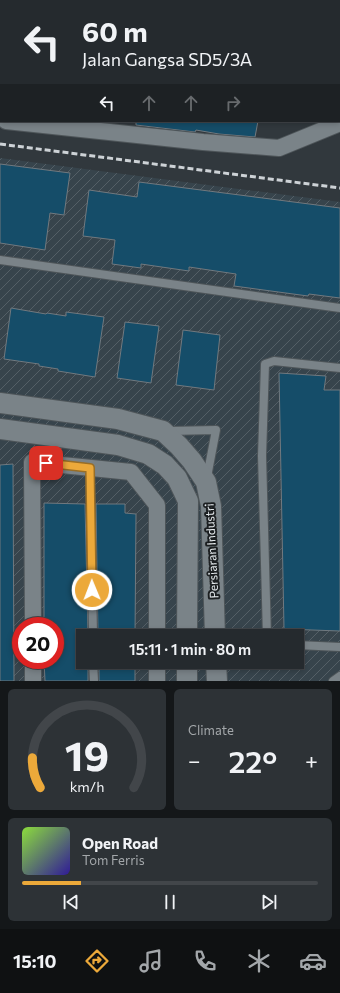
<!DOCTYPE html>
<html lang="en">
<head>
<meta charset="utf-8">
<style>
  body { margin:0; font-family:Commissioner,sans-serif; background:#2d3236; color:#f1f3f6; height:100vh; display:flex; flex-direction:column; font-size:15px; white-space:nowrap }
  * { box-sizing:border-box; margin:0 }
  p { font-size:13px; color:#a3a7aa }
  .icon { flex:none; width:22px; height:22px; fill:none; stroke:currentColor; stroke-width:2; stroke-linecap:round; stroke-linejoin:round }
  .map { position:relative; height:681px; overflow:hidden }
  .panel { display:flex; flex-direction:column; gap:8px; padding:8px; background:#141719; flex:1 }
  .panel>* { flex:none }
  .guide { position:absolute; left:0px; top:0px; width:340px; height:122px; box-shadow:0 2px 6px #0003,0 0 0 1px #42464a; background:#252a2e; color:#f1f3f6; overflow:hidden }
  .speed { position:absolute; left:12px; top:617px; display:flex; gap:8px; font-size:20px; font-weight:700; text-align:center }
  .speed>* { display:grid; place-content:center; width:52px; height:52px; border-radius:50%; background:#252a2e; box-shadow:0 2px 6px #0003,0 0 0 1px #42464a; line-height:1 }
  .speed .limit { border:6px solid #d22; background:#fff; color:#111 }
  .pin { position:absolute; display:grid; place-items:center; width:34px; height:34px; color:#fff; margin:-17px; border-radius:8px; box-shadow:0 2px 6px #0006 }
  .me { position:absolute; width:44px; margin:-22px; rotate:359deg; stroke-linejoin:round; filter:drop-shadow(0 0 3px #0008) }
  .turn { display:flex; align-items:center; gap:14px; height:84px; padding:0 16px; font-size:18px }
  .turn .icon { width:52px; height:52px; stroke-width:2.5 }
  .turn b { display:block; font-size:28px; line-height:34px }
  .lanes { display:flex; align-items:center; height:38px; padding:0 16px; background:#0003; justify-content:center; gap:20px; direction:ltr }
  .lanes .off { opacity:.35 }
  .big { font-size:30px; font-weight:600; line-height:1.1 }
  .panel .widget { flex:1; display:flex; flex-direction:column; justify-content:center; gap:6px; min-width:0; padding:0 14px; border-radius:6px; background:#2d3236 }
  .panel .dial { align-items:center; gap:0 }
  .dial svg { height:104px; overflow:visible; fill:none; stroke:#42464a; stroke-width:7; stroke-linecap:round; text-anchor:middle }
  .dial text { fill:#f1f3f6; stroke:none }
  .song { display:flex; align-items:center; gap:12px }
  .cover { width:48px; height:48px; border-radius:6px; background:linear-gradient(135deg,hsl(90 70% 55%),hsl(250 70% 35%)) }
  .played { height:4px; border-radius:2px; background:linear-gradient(90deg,#eca93a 20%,#42464a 20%) }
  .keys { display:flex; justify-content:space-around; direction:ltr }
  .heat { display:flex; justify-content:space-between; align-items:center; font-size:22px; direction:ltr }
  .panel .tiles { flex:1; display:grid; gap:8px; grid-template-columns:1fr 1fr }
  .widget:last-child { grid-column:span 2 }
  .trip { position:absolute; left:76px; top:629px; width:228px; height:40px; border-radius:0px; background:#252a2e; box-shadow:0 2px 6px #0003,0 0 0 1px #42464a; font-weight:600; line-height:40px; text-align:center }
  .tabs { display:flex; height:64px; justify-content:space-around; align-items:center; background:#0f1112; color:#a3a7aa }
  .tabs .icon { width:28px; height:28px }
  .tabs .selected { color:#eca93a }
  .tabs b { font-size:18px; color:#f1f3f6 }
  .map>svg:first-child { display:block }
  .industrial { fill:url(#industrial-furrows); fill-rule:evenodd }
  .building { fill:#154d69; stroke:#71797f }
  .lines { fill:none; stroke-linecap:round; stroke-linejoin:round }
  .service-casing { stroke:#4e5559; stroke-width:10 }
  .minor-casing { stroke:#4e5559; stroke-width:18 }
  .tertiary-casing { stroke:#4e5559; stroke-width:22 }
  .service { stroke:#7a8388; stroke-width:8 }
  .minor { stroke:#7a8388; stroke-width:16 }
  .tertiary { stroke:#7a8388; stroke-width:20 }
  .rail { stroke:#cdd2d6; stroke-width:3; stroke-dasharray:6 3; stroke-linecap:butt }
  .route-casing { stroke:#996e26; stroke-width:10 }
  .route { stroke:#eca93a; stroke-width:7 }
  .labels { text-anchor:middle; stroke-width:4; stroke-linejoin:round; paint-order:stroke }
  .street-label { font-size:12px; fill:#e6ebee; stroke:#1c1f21 }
</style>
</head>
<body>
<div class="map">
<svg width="340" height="681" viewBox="0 0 340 681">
  <defs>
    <pattern id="industrial-furrows" width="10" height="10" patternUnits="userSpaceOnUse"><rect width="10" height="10" fill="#37444c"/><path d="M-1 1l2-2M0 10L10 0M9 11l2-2" fill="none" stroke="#545f66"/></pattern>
  </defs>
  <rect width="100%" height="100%" fill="#31383d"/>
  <path class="industrial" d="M0,158L340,202V681H0ZM21,626H55V660H21ZM83,636H297V662H83Z"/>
  <g class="building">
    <polygon points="136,121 258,121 255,137 219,134 196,130 195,132 136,125"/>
    <polygon points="0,164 70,173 64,215 50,213 45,250 0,243"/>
    <polygon points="139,182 340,208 340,298 309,294 308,296 234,286 236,274 189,267 189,271 141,264 141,268 112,264 115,240 83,236 89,190 137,197"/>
    <polygon points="11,308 46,314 47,313 66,316 66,312 104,317 95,377 58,371 58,369 39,366 39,364 4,359"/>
    <polygon points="125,322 159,326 151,383 117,378"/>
    <polygon points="183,330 220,335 214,390 176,385"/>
    <polygon points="279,373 326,376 324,390 340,390 340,631 284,629"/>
    <polygon points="13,464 14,681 0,681 0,465"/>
    <polygon points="44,503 85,504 88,636 83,636 83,662 88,662 88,681 45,681 44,660 55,660 55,626 44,626"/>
    <polygon points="96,504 125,504 125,513 136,514 135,636 98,636"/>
    <rect x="99" y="662" width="36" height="19"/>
  </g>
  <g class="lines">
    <g class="service-casing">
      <g id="service">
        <polyline points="0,260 340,308"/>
        <polyline points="168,431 216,430 207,477"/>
        <polyline points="90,468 93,636"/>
        <polyline points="267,636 262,456 265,364 274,361 340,368"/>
        <polyline points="297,645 340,647"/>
        <polyline points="93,662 94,681"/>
        <polyline points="333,681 340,676"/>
      </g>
    </g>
    <g class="minor-casing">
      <g id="minor">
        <polyline points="123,0 136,1"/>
        <polyline points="187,1 187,0"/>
        <polyline points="311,1 312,0"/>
        <polyline points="6,121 203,142 279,148 340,123"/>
        <polyline points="33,626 32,462 131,472 157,505 157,636"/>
        <polyline points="33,660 33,681"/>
        <polyline points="157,681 157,662"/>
      </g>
    </g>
    <g class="tertiary-casing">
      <g id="tertiary">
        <polyline points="0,403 118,419 163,431 179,446 192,461 206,482 211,506 215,636"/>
        <polyline points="0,429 118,445 148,454 165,465 177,478 188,501 187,636"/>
        <polyline points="216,662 217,681"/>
        <polyline points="187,681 187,662"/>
      </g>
    </g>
    <use href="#service" class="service"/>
    <use href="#minor" class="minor"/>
    <use href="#tertiary" class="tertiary"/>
    <polyline class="rail" points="0,144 340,188"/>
  </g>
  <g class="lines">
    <g class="route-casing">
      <polyline id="route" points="46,463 90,468 92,590"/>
    </g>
    <use href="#route" class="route"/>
  </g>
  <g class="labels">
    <g class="street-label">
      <text transform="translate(212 551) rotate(-93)" y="4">Persiaran Industri</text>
    </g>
  </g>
</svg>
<div class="speed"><div class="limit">20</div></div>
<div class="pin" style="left:46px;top:463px;background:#d93025"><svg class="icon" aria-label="arrive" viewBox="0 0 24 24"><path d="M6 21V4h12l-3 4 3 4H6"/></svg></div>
<svg class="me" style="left:92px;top:590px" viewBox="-20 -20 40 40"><circle r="17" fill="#eca93a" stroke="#fff" stroke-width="3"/><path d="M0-11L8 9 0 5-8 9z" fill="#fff"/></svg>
<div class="trip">15:11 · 1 min · 80 m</div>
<div class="guide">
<div class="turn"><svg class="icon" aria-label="left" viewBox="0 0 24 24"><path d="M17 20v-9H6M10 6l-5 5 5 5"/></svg><div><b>60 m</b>Jalan Gangsa SD5/3A</div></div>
<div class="lanes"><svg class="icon" aria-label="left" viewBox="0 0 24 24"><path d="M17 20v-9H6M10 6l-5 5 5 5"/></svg><svg class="icon off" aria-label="ahead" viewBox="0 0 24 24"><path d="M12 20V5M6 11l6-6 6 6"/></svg><svg class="icon off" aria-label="ahead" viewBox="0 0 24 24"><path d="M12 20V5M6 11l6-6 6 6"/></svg><svg class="icon off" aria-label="right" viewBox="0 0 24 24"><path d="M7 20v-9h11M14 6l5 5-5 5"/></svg></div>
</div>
</div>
<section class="panel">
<div class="tiles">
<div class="widget dial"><svg viewBox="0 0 100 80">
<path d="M14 69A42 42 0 1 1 86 69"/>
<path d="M14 69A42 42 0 0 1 8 46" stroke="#eca93a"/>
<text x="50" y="56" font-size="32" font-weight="700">19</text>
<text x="50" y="72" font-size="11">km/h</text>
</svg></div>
<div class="widget"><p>Climate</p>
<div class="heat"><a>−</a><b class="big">22°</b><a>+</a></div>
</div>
<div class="widget">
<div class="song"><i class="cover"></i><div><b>Open Road</b><p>Tom Ferris</p></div></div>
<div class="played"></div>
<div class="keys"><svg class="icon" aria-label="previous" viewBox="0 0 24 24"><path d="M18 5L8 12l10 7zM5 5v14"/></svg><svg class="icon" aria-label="pause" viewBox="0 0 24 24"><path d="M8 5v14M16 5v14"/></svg><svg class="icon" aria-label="next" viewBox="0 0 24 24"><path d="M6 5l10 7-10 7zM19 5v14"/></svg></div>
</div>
</div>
</section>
<nav class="tabs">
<b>15:10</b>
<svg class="icon selected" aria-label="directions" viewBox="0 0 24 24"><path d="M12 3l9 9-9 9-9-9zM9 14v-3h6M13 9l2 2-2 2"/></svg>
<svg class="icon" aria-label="music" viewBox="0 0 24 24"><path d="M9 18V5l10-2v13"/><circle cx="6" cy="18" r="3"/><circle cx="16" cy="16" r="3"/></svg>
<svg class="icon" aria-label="phone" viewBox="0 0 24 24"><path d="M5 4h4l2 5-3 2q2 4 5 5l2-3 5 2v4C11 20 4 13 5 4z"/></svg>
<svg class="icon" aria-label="climate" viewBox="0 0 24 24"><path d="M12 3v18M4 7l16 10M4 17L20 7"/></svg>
<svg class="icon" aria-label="car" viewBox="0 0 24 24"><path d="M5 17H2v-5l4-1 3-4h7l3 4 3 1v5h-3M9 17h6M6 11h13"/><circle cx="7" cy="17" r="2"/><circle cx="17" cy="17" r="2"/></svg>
</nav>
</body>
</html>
